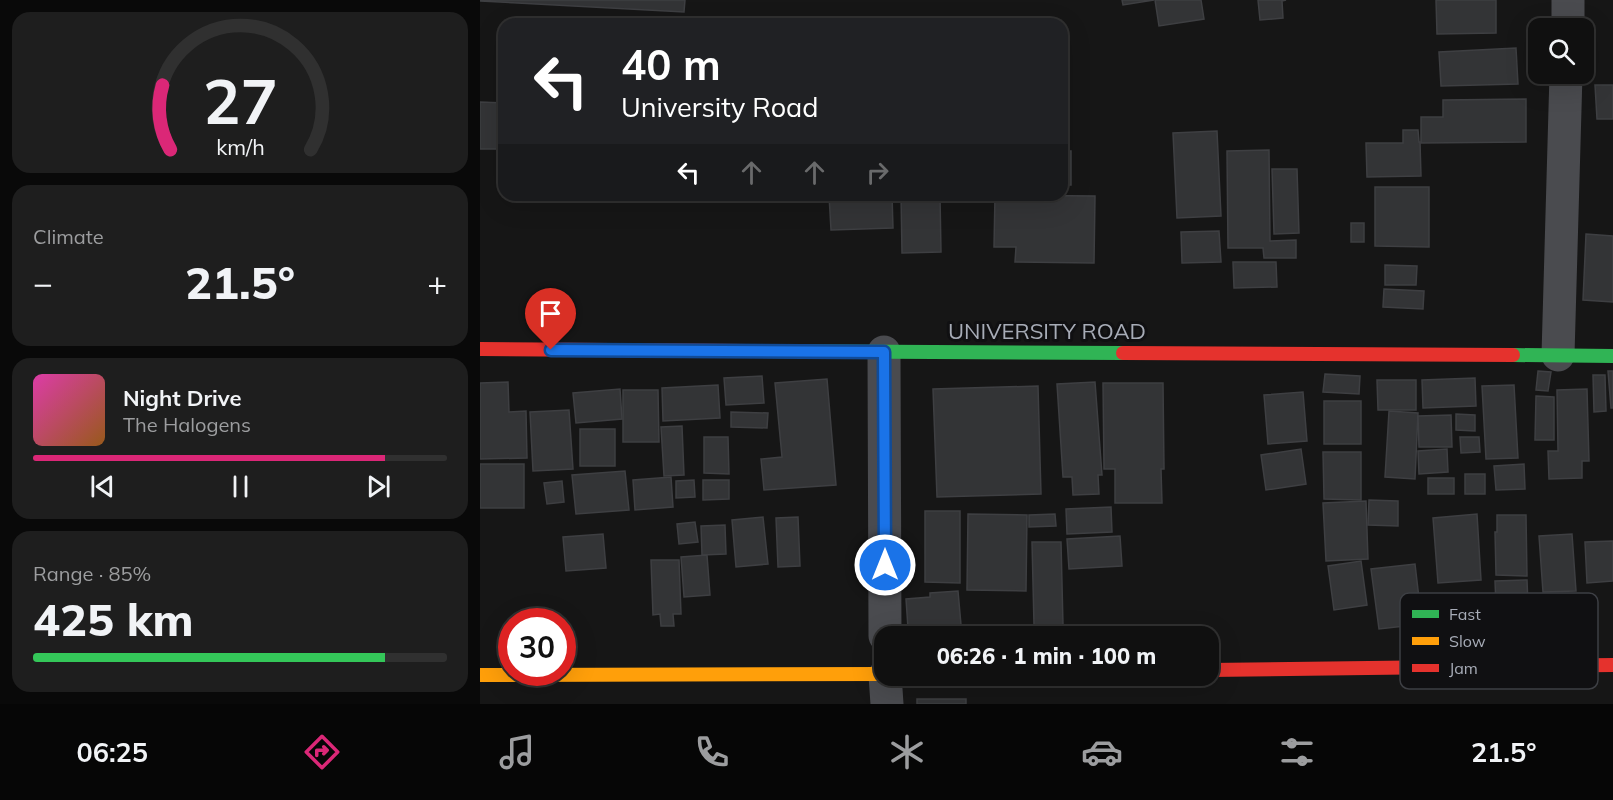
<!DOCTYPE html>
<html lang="en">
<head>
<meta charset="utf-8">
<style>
  body { margin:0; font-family:Mulish,sans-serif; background:#1e1e1e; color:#f1f3f6; height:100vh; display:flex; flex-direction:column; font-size:22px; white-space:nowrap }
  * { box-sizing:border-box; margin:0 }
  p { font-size:20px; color:#9c9d9f }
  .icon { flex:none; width:33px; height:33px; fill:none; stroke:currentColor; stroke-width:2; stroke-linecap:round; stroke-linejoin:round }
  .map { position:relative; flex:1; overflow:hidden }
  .drawer { display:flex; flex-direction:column; gap:12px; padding:12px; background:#090909; width:480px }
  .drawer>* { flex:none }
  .hud { position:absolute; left:18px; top:18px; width:570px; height:183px; border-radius:18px; box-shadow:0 6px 24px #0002,0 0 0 2px #303030; background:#202124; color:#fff; overflow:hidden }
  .tools { position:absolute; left:1048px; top:18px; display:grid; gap:12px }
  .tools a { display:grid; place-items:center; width:66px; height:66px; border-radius:12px; background:#101010; box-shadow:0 6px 24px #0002,0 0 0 2px #303030; font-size:30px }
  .speed { position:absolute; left:18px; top:608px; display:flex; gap:12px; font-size:30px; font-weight:700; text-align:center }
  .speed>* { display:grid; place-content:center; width:78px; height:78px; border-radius:50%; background:#101010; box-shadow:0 6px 24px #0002,0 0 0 2px #303030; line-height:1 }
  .speed .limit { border:9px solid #d22; background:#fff; color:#111 }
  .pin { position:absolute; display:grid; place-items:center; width:51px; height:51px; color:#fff; margin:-62px -26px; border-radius:50% 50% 50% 0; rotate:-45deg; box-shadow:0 0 6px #0007 }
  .pin .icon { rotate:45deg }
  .me { position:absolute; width:66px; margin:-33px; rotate:0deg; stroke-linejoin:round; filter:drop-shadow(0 0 4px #0008) }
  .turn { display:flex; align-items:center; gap:21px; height:126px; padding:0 24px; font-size:27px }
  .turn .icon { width:78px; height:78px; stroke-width:2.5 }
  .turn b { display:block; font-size:42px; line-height:51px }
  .lanes { display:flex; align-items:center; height:57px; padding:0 24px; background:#0003; justify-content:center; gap:30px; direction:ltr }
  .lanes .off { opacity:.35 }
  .big { font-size:45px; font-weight:800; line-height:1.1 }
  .drawer .widget { flex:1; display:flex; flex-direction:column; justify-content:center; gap:9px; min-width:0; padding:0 21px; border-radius:18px; background:#1e1e1e }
  .drawer .dial { align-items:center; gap:0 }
  .dial svg { height:156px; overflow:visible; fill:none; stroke:#303030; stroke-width:7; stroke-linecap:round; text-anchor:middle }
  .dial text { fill:#f1f3f6; stroke:none }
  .song { display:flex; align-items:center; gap:18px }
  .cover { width:72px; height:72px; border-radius:9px; background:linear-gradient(135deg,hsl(320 70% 55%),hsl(30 70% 35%)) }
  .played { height:6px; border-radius:3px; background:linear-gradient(90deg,#db2777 85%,#303030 85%) }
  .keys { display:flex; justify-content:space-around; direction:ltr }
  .heat { display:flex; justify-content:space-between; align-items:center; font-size:33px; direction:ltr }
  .charge { height:9px; border-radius:4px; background:linear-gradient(90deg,#34c759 85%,#303030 0) }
  .trip { position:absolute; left:394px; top:626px; width:345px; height:60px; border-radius:18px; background:#101010; box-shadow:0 6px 24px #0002,0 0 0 2px #303030; font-weight:800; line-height:60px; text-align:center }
  .tab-bar { display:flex; height:96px; justify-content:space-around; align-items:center; background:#060606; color:#9c9d9f }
  .tab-bar .icon { width:42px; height:42px }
  .tab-bar .selected { color:#db2777 }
  .tab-bar b { font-size:27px; color:#f1f3f6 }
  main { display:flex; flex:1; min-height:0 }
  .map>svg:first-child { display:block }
  .building { fill:#333436; stroke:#3e3f42; stroke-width:1.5 }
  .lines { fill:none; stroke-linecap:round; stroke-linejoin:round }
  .street { stroke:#4a4b4f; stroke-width:33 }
  .fast { stroke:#30b455; stroke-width:14 }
  .slow { stroke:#ff9f0a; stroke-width:14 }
  .jam { stroke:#e5322d; stroke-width:14 }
  .route-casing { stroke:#114b97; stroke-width:15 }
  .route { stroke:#1a73e8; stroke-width:10 }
  .labels { text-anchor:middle; stroke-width:6; stroke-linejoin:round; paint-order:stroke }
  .street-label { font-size:22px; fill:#a7acb7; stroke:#101012 }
  .key { fill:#101012; stroke:#3d3f44; stroke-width:1.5 }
  .key-label { font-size:16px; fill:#a7acb7 }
</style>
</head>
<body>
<main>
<section class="drawer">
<div class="widget dial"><svg viewBox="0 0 100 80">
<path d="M14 69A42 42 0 1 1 86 69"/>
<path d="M14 69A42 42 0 0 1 10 36" stroke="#db2777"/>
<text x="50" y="56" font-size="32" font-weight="700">27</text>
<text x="50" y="72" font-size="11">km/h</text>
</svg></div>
<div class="widget"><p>Climate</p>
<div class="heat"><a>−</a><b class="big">21.5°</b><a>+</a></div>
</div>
<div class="widget">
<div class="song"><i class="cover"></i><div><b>Night Drive</b><p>The Halogens</p></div></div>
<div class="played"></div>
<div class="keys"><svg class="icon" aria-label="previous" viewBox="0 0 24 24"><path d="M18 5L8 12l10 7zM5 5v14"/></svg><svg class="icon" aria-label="pause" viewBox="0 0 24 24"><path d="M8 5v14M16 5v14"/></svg><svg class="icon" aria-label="next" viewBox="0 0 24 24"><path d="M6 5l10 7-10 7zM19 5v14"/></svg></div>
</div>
<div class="widget"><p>Range · 85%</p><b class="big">425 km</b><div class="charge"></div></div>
</section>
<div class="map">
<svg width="1133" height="704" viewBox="0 0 1133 704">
  <rect width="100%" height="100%" fill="#161616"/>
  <g class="building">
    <polygon points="0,0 205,0 204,12 0,1"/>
    <polygon points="642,0 674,0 643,5"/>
    <polygon points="675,0 721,0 724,19 679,26"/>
    <polygon points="778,0 806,0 802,1 803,18 780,20"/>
    <polygon points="956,0 1016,0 1016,33 957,34"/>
    <polygon points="412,22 412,24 341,23"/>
    <polygon points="1036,48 1038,84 961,86 959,52"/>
    <polygon points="1115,85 1133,85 1133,119 1117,119"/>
    <polygon points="1046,99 1046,142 941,143 941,117 963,117 963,100"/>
    <polygon points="0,102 24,103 24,149 0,149"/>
    <polygon points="923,130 938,130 939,142 940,142 941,176 887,177 886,143 923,143"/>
    <polygon points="737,131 741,216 697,218 693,133"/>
    <polygon points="789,150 790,241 816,240 816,258 784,258 783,248 748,248 747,151"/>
    <rect x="582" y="151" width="9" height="34"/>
    <polygon points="792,169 817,169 819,233 794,234"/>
    <polygon points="895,187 949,187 949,247 895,246"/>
    <polygon points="254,195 316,195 315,202 254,197"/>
    <polygon points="349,195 412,195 413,228 351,230"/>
    <polygon points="421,195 460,195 461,252 422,253"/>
    <polygon points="515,195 615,196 614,263 535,262 536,247 514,247"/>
    <rect x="871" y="223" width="13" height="19"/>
    <polygon points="739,231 741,262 702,263 701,232"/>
    <polygon points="1106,234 1133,236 1133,302 1103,300"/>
    <polygon points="753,262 796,262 797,287 754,288"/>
    <polygon points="905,265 937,266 936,285 905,285"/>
    <polygon points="904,289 944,291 943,309 903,307"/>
    <polygon points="1058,371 1071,372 1068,391 1056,390"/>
    <polygon points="1128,371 1133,371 1133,408 1131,408"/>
    <polygon points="845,374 880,376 879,394 843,392"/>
    <polygon points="1113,375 1125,375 1126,411 1114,412"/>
    <polygon points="282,376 284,403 246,405 244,378"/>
    <polygon points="995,378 996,406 943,408 942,380"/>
    <polygon points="347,379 356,485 284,490 281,459 302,457 295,383"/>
    <polygon points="897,380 936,380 936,410 898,410"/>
    <polygon points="28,382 29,412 46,411 47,458 0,459 0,383"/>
    <polygon points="615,382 622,475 618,475 619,494 593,495 592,477 583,477 577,384"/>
    <polygon points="623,383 683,383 684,469 681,469 682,503 635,503 635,469 624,469"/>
    <polygon points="238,385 240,418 183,421 182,388"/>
    <polygon points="1034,385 1038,458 1006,459 1002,386"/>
    <polygon points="558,386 561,494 457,497 453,389"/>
    <polygon points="140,389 142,419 96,423 93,393"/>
    <polygon points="1107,389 1109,461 1102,461 1102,478 1069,479 1068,451 1078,451 1077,390"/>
    <polygon points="143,390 178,390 179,442 143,442"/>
    <polygon points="823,392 827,441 788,444 784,395"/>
    <polygon points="1056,396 1074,397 1074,440 1055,440"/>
    <rect x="844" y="401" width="37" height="43"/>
    <polygon points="89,410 93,469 53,471 50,412"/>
    <polygon points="909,411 938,413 935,479 905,477"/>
    <polygon points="251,412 288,413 287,428 251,427"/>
    <polygon points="976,414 995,415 995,431 976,430"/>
    <polygon points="971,415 972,447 939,447 938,416"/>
    <polygon points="202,426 204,475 184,476 181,427"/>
    <rect x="100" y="429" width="35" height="37"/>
    <polygon points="224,437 248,437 249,474 224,473"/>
    <polygon points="980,437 999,437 1000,452 981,453"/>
    <polygon points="821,449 826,484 786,490 781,455"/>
    <polygon points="967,449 968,472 939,474 938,451"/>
    <polygon points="843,452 881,452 881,500 844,499"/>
    <rect x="0" y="464" width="44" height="44"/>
    <polygon points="1044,464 1045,489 1016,490 1014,466"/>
    <polygon points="145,471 149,510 96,514 92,475"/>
    <rect x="985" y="474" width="20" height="20"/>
    <polygon points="191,477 193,507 155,510 153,480"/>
    <rect x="948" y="478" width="26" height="16"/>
    <polygon points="214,480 215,497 196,498 196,481"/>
    <polygon points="223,480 249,480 249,499 223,500"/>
    <polygon points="82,481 84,502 67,504 64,483"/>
    <polygon points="889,500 918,501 918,526 888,525"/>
    <polygon points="886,501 888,559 846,561 843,503"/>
    <polygon points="631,507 632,532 587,534 586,509"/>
    <polygon points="445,511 480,511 480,583 445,582"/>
    <polygon points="488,514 547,515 546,591 487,590"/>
    <polygon points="575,514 576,526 549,527 549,515"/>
    <polygon points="997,514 1001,580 958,583 953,518"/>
    <polygon points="1017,515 1046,515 1047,576 1016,575 1015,532 1017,532"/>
    <polygon points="283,517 288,564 256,567 252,520"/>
    <polygon points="318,517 320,566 298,567 296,518"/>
    <polygon points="215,522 218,542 199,544 197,524"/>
    <polygon points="245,525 246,554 222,555 221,526"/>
    <polygon points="123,534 126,568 86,571 83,537"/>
    <polygon points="1092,534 1096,591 1063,592 1059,536"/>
    <polygon points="640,536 642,566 589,569 587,539"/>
    <polygon points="1133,541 1133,581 1107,583 1105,542"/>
    <polygon points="552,542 581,542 583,625 554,625"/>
    <polygon points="227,555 230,595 204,597 201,557"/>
    <polygon points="171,560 199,560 201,614 193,614 194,626 181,626 180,614 173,615"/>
    <polygon points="881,561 887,605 854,610 848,566"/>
    <polygon points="935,564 942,624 899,629 891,569"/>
    <polygon points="1047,580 1048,605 1016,606 1015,581"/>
    <polygon points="478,591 482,636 453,636 452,626 428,628 426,599 450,597 450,593"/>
    <rect x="437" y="699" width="49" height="5"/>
  </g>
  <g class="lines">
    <g class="street">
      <polyline points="1088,28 1088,0"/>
      <polyline points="404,352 405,636"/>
      <polyline points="1078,355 1086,74"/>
      <polyline points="405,675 407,704"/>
    </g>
    <g class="fast">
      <polyline points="267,351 643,353"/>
      <polyline points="1033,355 1133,356"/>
    </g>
    <polyline class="slow" points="0,675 405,674"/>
    <g class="jam">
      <polyline points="0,349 267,351"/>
      <polyline points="643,353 1033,355"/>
      <polyline points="729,670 1133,665"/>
    </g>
  </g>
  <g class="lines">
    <g class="route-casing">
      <polyline id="route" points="71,350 404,352 405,565"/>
    </g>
    <use href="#route" class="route"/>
  </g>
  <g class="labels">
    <g class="street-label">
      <text x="567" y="339">UNIVERSITY ROAD</text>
    </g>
  </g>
  <rect x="920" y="593" width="198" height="96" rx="9" class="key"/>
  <rect x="932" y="610" width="27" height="8" fill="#30b455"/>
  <rect x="932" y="637" width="27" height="8" fill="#ff9f0a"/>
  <rect x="932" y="664" width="27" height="8" fill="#e5322d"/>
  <g class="key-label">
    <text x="969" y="620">Fast</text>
    <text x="969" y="647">Slow</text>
    <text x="969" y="674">Jam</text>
  </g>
</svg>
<div class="tools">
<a><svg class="icon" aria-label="search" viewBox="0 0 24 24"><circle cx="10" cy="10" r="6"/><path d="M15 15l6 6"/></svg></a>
</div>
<div class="speed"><div class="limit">30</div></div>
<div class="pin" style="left:71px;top:350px;background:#d93025"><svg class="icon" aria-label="arrive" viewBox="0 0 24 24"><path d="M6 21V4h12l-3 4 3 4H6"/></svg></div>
<svg class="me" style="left:405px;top:565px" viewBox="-20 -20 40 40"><circle r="17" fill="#1a73e8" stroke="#fff" stroke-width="3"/><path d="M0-11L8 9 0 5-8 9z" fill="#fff"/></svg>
<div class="trip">06:26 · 1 min · 100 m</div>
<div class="hud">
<div class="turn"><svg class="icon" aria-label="left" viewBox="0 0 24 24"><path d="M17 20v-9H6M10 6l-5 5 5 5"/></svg><div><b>40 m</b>University Road</div></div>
<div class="lanes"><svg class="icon" aria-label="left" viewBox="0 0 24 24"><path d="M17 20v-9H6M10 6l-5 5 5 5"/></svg><svg class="icon off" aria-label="ahead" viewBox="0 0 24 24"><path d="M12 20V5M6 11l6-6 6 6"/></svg><svg class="icon off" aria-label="ahead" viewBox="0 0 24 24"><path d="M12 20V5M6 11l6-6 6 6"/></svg><svg class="icon off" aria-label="right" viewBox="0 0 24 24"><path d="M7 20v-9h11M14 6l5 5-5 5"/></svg></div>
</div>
</div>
</main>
<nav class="tab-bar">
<b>06:25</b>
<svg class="icon selected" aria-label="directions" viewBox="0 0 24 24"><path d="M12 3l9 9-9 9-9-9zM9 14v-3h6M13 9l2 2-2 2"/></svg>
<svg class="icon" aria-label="music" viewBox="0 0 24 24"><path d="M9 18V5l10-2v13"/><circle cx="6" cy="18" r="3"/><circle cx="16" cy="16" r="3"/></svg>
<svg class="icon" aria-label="phone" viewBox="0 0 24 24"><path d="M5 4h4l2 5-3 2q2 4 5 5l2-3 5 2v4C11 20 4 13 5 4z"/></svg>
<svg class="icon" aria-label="climate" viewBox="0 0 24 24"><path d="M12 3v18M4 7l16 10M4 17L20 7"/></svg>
<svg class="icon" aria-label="car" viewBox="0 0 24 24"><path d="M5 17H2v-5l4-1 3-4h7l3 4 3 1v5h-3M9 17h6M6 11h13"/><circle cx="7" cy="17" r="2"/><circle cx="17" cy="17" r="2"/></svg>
<svg class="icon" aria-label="filters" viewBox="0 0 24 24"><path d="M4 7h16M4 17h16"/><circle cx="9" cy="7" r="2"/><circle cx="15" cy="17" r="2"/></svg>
<b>21.5°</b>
</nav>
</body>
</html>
